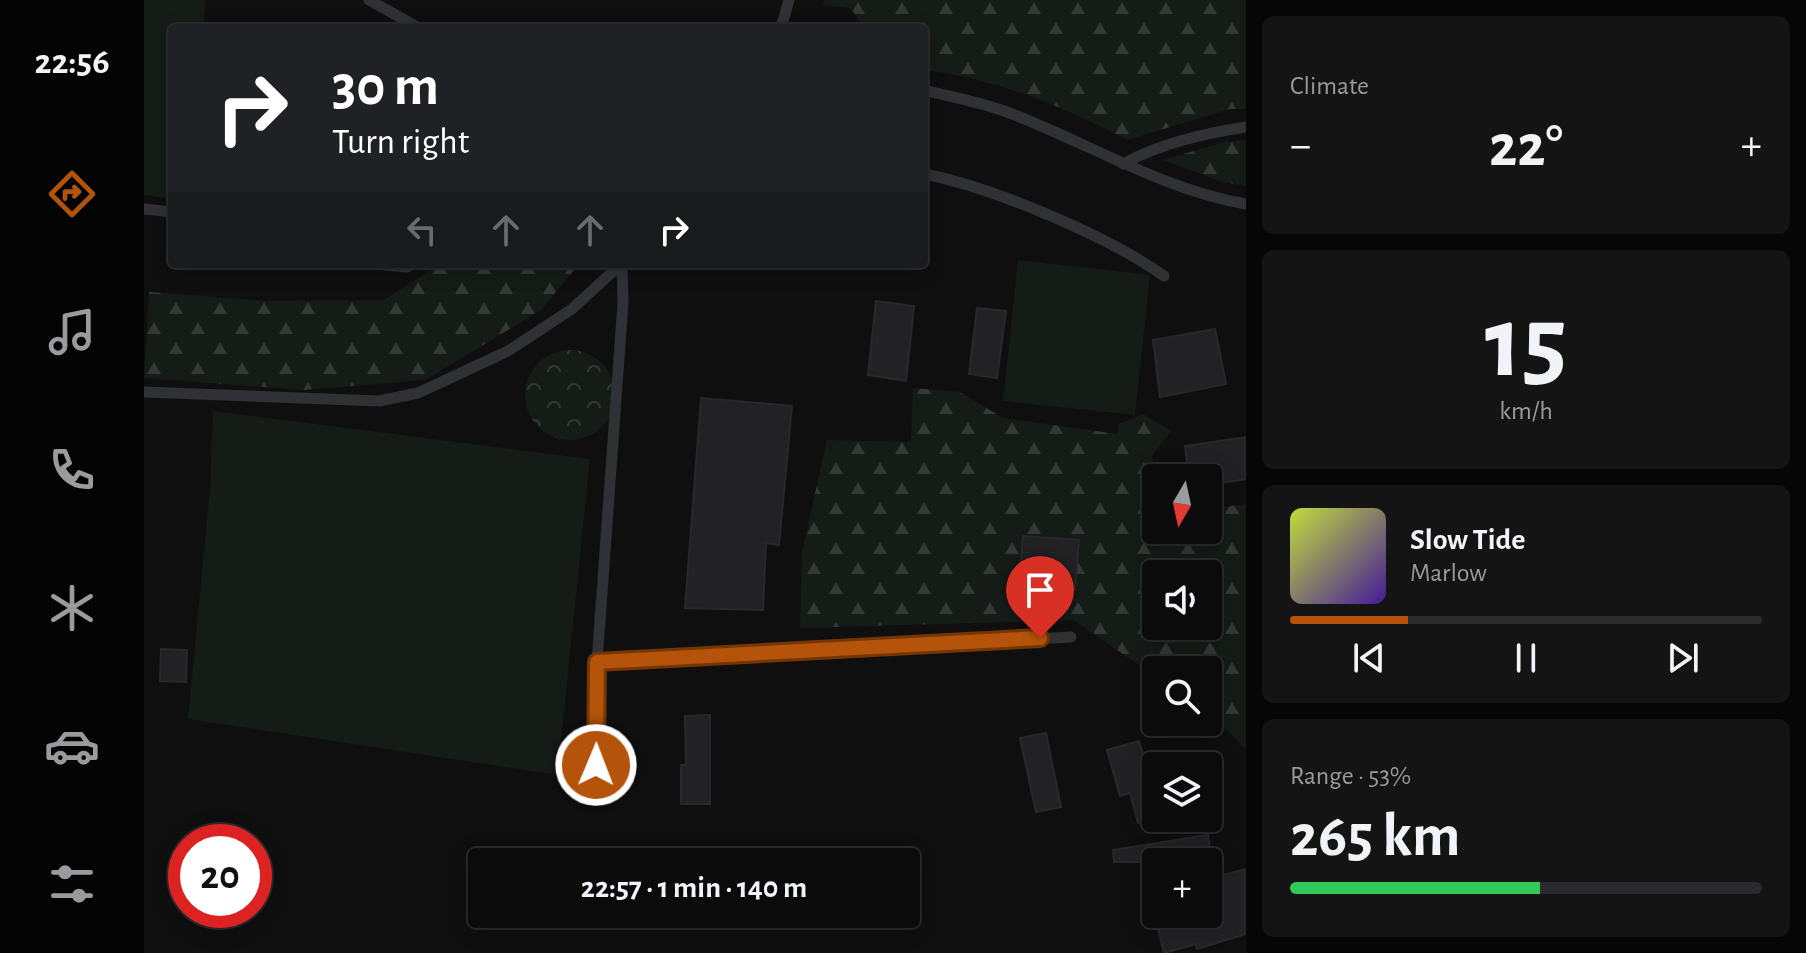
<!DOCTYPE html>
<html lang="en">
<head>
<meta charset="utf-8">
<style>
  body { margin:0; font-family:"Alegreya Sans",sans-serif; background:#141415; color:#f1f3f6; height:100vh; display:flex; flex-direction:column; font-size:30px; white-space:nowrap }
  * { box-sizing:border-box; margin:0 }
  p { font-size:26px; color:#9a9b9d }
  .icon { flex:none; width:44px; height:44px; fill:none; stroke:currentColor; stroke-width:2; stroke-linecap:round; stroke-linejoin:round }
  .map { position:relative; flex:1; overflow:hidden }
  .drawer { display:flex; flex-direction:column; gap:16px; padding:16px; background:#060607; width:560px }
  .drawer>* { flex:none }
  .top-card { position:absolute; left:24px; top:24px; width:760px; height:244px; border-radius:8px; box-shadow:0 4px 20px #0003,0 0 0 2px #2b2b2d; background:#202124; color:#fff; overflow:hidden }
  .needle { width:52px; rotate:189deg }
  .buttons { position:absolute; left:998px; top:464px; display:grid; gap:16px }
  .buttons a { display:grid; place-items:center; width:80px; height:80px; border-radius:8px; background:#0b0b0c; box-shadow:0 4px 20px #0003,0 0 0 2px #2b2b2d; font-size:40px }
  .speed { position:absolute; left:24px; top:824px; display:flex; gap:16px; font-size:40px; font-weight:700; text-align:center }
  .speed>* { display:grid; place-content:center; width:104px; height:104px; border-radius:50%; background:#0b0b0c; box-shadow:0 4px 20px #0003,0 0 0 2px #2b2b2d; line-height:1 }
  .speed .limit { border:12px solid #d22; background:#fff; color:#111 }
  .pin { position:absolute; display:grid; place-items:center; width:68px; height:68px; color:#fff; margin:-82px -34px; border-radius:50% 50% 50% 0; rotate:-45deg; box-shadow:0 0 8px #0007 }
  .pin .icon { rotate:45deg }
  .me { position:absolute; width:88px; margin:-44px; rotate:1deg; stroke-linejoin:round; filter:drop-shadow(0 0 6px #0008) }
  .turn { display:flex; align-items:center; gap:28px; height:168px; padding:0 32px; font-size:36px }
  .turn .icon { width:104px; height:104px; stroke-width:2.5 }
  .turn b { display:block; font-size:56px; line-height:68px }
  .lanes { display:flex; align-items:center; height:76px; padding:0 32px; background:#0003; justify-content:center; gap:40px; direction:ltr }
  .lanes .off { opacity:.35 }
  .big { font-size:60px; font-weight:700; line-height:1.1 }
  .drawer .tile { flex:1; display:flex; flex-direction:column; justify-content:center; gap:12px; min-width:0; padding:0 28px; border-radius:12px; background:#141415 }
  .drawer .dial { align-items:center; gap:0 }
  .dial b { font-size:104px; line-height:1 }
  .song { display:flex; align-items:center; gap:24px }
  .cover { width:96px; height:96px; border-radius:12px; background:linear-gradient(135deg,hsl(70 70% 55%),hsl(260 70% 35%)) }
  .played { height:8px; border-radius:4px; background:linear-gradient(90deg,#b45309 25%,#2b2b2d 25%) }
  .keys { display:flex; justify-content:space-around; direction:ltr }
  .heat { display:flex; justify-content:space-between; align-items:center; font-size:44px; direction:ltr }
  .charge { height:12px; border-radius:6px; background:linear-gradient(90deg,#34c759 53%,#2b2b2d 0) }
  .trip { position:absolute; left:324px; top:848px; width:452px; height:80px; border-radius:8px; background:#0b0b0c; box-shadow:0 4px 20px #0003,0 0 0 2px #2b2b2d; font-weight:700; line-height:80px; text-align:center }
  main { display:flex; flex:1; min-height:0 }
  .dock { display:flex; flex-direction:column; width:144px; justify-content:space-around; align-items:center; background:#040405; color:#9a9b9d }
  .dock .icon { width:56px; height:56px }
  .dock .selected { color:#b45309 }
  .dock b { font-size:36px; color:#f1f3f6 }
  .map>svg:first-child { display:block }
  .forest { fill:url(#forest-firs); fill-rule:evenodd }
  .park { fill:url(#park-crowns) }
  .garden { fill:#151b16 }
  .building { fill:#222224; stroke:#29292c; stroke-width:2 }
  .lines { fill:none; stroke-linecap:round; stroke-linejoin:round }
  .lane { stroke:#303135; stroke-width:11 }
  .route-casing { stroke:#753606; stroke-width:20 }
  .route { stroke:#b45309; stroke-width:14 }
</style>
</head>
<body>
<main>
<nav class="dock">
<b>22:56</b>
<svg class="icon selected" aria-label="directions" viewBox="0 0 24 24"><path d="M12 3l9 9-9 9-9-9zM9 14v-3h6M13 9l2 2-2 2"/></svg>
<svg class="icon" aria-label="music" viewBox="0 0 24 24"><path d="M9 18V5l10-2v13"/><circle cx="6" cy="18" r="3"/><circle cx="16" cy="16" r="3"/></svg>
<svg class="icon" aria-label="phone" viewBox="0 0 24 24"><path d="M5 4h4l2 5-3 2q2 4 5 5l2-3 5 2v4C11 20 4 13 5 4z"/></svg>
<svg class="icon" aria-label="climate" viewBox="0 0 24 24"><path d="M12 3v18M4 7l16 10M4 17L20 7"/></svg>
<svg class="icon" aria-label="car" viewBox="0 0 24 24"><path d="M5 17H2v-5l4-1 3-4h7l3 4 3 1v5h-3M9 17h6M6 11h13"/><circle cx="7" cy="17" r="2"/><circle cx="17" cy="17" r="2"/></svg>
<svg class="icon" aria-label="filters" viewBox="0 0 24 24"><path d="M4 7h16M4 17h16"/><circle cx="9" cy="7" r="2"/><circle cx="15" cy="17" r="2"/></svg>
</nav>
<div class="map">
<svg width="1102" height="953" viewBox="0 0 1102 953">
  <defs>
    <pattern id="forest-firs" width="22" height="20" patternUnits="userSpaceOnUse" patternTransform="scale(2)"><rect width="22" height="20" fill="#151b16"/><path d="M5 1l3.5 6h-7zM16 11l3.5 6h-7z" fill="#343936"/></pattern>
    <pattern id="park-crowns" width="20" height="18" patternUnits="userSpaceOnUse" patternTransform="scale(2)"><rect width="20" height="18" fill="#151b16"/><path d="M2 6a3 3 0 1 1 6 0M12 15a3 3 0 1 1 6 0" fill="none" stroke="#343936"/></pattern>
  </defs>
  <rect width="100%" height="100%" fill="#0f0f10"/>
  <g class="forest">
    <path d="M680,0H1102V109H1086L983,140C921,107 850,78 780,70V28H721L706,8L679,5Z"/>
    <polygon points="1102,140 1102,186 1078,182 1019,160 1081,142"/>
    <polygon points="296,264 435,264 397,310 281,380 160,390 0,378 5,292 124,301 240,300"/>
    <path d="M769,388L816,392L859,418L973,434L975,424L999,414L1027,431L1008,456L1012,478V530H1064V509L1102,504V749L1064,712V670H1012V677L930,620L656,628L658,552L683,440L767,442ZM1012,574H1064V626H1012Z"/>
  </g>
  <circle class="park" cx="426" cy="395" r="45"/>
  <g class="garden">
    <polygon points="0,0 62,0 59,28 28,28 28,199 0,195"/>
    <polygon points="874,260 1006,275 991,415 859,401"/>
    <polygon points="69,411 446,459 414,770 407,774 44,719 66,488"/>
  </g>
  <g class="building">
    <polygon points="732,301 770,306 762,381 724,375"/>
    <polygon points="833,308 862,311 853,378 825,374"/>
    <polygon points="1071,329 1082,384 1016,397 1009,340"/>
    <polygon points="557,398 648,406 635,545 622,543 619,610 541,608"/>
    <polygon points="1102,437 1102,479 1064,485 1064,478 1045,478 1041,446"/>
    <polygon points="879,536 935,540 931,590 875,585"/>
    <polygon points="17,649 43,650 42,682 16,681"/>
    <polygon points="566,715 566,804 537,804 537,765 542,765 541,716"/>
    <polygon points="902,733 917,807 892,812 876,738"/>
    <polygon points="995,741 1002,764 1012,761 1012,818 994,823 986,793 976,796 963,750"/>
    <polygon points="1064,835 1068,862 970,862 969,850"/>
    <polygon points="1102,869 1102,934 1053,949 1052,944 1020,953 1014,929 1031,925 1026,914 1064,914 1064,879"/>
  </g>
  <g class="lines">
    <g class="lane">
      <polyline points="225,0 275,28"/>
      <polyline points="637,28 645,0"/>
      <path d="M780,90C807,97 836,102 863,112C943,142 1016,189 1102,204"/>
      <path d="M979,164C1017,143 1059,134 1102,127"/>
      <path d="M780,174C848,187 964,236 1020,276"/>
      <polyline points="0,209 28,212"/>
      <polyline points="230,264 263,267 268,264"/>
      <polyline points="0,392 235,401 274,393 364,351 428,309 477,264"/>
      <polyline points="453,662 927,637"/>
      <polyline points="452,790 453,662 479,303 478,264"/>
    </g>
  </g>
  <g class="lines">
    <g class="route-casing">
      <polyline id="route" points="452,765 453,662 896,638"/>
    </g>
    <use href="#route" class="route"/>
  </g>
</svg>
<div class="buttons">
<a><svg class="needle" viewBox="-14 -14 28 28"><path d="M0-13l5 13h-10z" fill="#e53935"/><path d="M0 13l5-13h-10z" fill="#9a9b9d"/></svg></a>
<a><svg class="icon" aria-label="sound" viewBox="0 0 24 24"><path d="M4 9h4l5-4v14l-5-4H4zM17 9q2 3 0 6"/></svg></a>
<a><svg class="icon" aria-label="search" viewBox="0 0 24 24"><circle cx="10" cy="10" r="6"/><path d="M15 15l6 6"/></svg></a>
<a><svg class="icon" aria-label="layers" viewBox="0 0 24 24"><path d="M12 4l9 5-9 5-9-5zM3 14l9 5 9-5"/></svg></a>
<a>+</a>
</div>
<div class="speed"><div class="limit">20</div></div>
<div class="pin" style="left:896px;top:638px;background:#d93025"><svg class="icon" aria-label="arrive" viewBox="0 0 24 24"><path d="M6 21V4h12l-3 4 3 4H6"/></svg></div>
<svg class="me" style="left:452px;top:765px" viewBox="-20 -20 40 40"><circle r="17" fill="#b45309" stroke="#fff" stroke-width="3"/><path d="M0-11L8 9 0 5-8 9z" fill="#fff"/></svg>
<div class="trip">22:57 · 1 min · 140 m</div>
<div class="top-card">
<div class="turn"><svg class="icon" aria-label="right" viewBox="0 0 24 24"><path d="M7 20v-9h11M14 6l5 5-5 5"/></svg><div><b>30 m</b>Turn right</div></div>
<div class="lanes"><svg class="icon off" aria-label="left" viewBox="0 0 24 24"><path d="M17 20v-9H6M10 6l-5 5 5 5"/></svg><svg class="icon off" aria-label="ahead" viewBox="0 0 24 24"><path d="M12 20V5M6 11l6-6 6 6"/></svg><svg class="icon off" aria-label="ahead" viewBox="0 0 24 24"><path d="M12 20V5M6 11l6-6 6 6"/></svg><svg class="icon" aria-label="right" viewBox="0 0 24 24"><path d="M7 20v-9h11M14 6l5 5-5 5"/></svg></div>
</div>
</div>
<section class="drawer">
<div class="tile"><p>Climate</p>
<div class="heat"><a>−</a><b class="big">22°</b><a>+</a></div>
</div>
<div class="tile dial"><b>15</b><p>km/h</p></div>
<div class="tile">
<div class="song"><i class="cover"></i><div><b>Slow Tide</b><p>Marlow</p></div></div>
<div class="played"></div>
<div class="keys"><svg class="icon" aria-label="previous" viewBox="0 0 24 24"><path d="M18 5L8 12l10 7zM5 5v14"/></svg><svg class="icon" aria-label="pause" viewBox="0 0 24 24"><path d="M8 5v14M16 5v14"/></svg><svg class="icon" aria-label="next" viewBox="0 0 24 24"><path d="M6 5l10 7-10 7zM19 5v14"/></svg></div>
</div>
<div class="tile"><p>Range · 53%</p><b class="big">265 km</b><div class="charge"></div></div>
</section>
</main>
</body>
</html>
